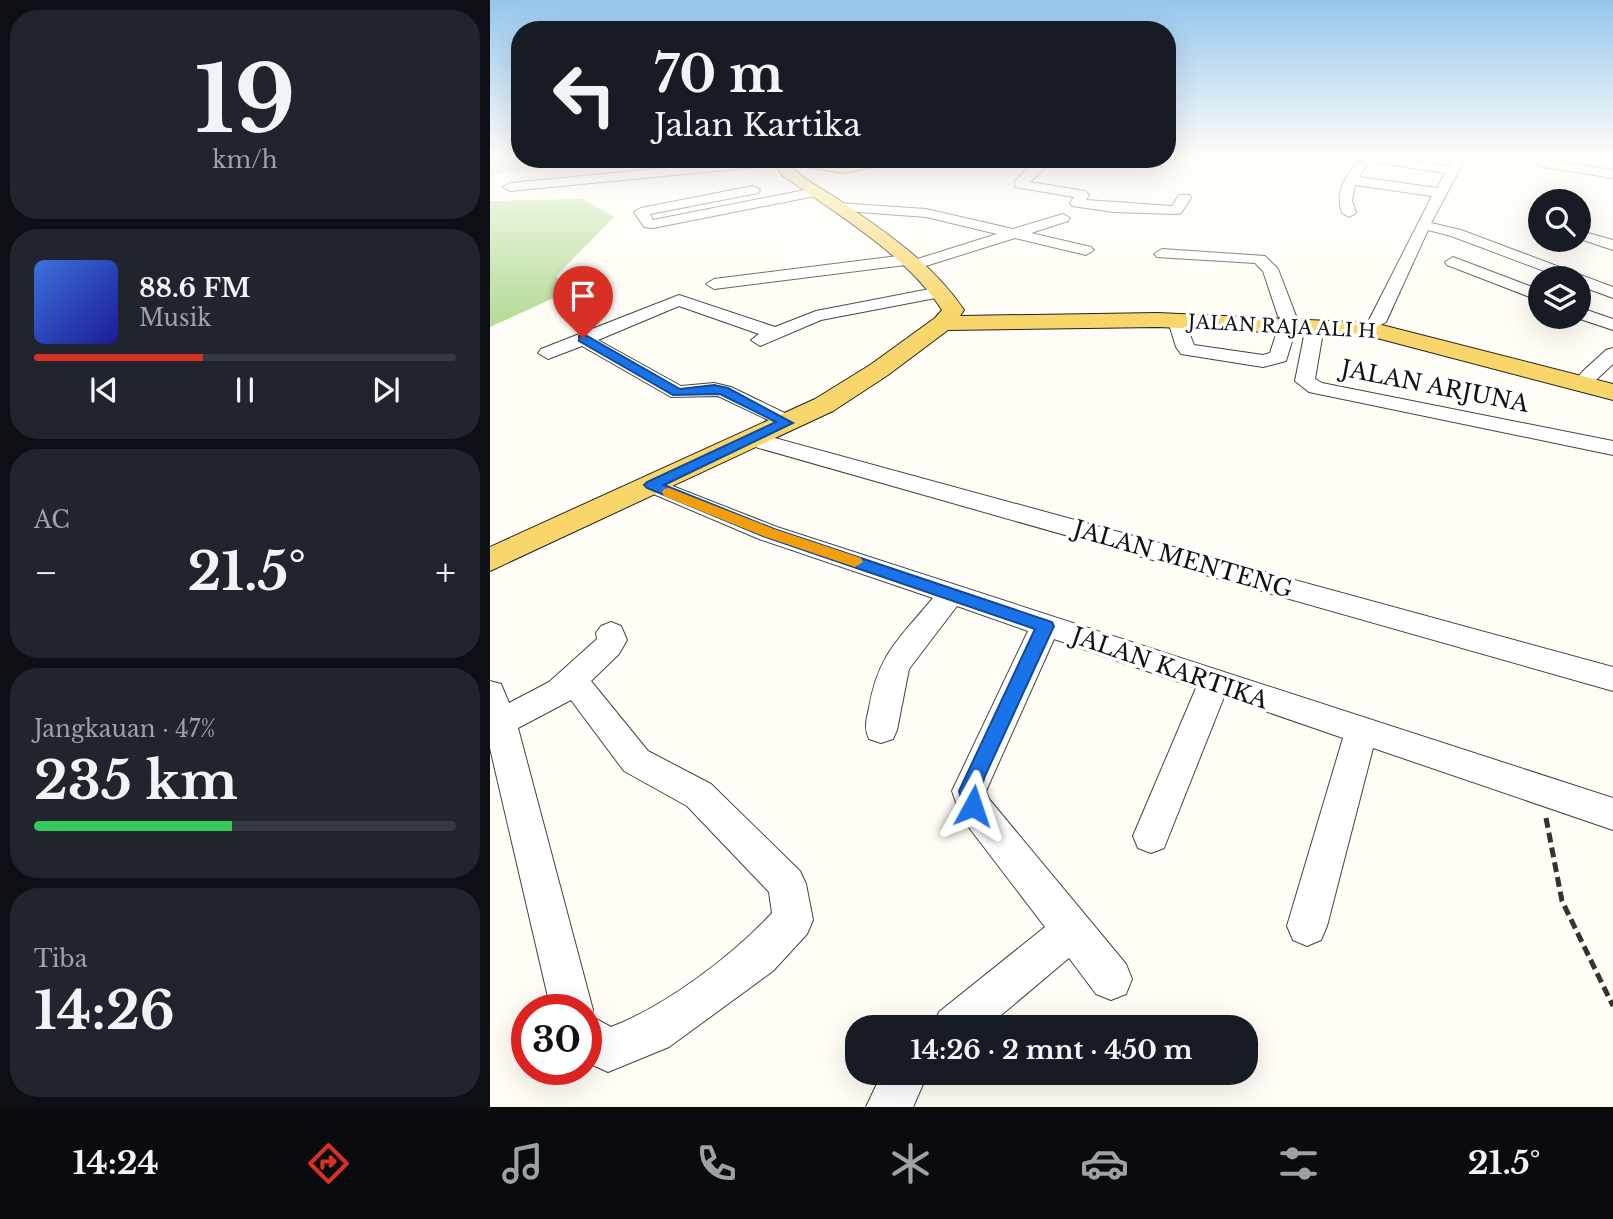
<!DOCTYPE html>
<html lang="id">
<head>
<meta charset="utf-8">
<style>
  body { margin:0; font-family:"Libre Baskerville",serif; background:#20242c; color:#f1f3f6; height:100vh; display:flex; flex-direction:column; font-size:26px; white-space:nowrap }
  * { box-sizing:border-box; margin:0 }
  p { font-size:23px; color:#9ea1a6 }
  .icon { flex:none; width:38px; height:38px; fill:none; stroke:currentColor; stroke-width:2; stroke-linecap:round; stroke-linejoin:round }
  .map { position:relative; flex:1; overflow:hidden }
  .side { display:flex; flex-direction:column; gap:10px; padding:10px; background:#0d0f14; width:490px }
  .side>* { flex:none }
  .top-card { position:absolute; left:21px; top:21px; width:665px; height:147px; border-radius:28px; box-shadow:0 7px 28px #0002; background:#171b24; color:#f1f3f6; overflow:hidden }
  .controls { position:absolute; left:1038px; top:189px; display:grid; gap:14px }
  .controls a { display:grid; place-items:center; width:63px; height:63px; border-radius:50%; background:#171b24; box-shadow:0 7px 28px #0002; font-size:35px }
  .speed { position:absolute; left:21px; top:994px; display:flex; gap:14px; font-size:35px; font-weight:700; text-align:center }
  .speed>* { display:grid; place-content:center; width:91px; height:91px; border-radius:50%; background:#171b24; box-shadow:0 7px 28px #0002; line-height:1 }
  .speed .limit { border:10px solid #d22; background:#fff; color:#111 }
  .pin { position:absolute; display:grid; place-items:center; width:60px; height:60px; color:#fff; margin:-72px -30px; border-radius:50% 50% 50% 0; rotate:-45deg; box-shadow:0 0 7px #0007 }
  .pin .icon { rotate:45deg }
  .me { position:absolute; width:77px; margin:-38px; rotate:5deg; stroke-linejoin:round; filter:drop-shadow(0 0 5px #0008) }
  .turn { display:flex; align-items:center; gap:24px; height:147px; padding:0 28px; font-size:32px }
  .turn .icon { width:91px; height:91px; stroke-width:2.5 }
  .turn b { display:block; font-size:49px; line-height:60px }
  .big { font-size:52px; font-weight:800; line-height:1.1 }
  .side .widget { flex:1; display:flex; flex-direction:column; justify-content:center; gap:10px; min-width:0; padding:0 24px; border-radius:28px; background:#20242c }
  .side .dial { align-items:center; gap:0 }
  .dial b { font-size:91px; line-height:1 }
  .song { display:flex; align-items:center; gap:21px }
  .cover { width:84px; height:84px; border-radius:10px; background:linear-gradient(135deg,hsl(220 70% 55%),hsl(240 70% 35%)) }
  .played { height:7px; border-radius:4px; background:linear-gradient(90deg,#d93025 40%,#363941 40%) }
  .keys { display:flex; justify-content:space-around; direction:ltr }
  .heat { display:flex; justify-content:space-between; align-items:center; font-size:38px; direction:ltr }
  .charge { height:10px; border-radius:5px; background:linear-gradient(90deg,#34c759 47%,#363941 0) }
  .trip { position:absolute; left:355px; top:1015px; width:413px; height:70px; border-radius:28px; background:#171b24; box-shadow:0 7px 28px #0002; font-weight:800; line-height:70px; text-align:center }
  .tab-bar { display:flex; height:112px; justify-content:space-around; align-items:center; background:#090b0e; color:#9ea1a6 }
  .tab-bar .icon { width:49px; height:49px }
  .tab-bar .active { color:#d93025 }
  .tab-bar b { font-size:32px; color:#f1f3f6 }
  main { display:flex; flex:1; min-height:0 }
  .map>svg:first-child { display:block }
  .forest { fill:#b9dc9c }
  .lines { fill:none; stroke-linecap:round; stroke-linejoin:round }
  .minor-casing { stroke:#444; stroke-width:2 }
  .major-casing { stroke:#222; stroke-width:2 }
  .path { stroke:#333; stroke-width:5; stroke-dasharray:10 5; stroke-linecap:butt }
  .minor { fill:#fff; fill-rule:evenodd }
  .major { fill:#f9d66b; fill-rule:evenodd }
  .route { fill:#1a73e8; stroke:#114b97; stroke-width:2 }
  .slow { fill:#f59e0b }
  .labels { text-anchor:middle; stroke-width:7; stroke-linejoin:round; paint-order:stroke }
  .far-street-label { font-size:19px; fill:#111; stroke:#fff }
  .street-label { font-size:23px; fill:#111; stroke:#fff }
</style>
</head>
<body>
<main>
<section class="side">
<div class="widget dial"><b>19</b><p>km/h</p></div>
<div class="widget">
<div class="song"><i class="cover"></i><div><b>88.6 FM</b><p>Musik</p></div></div>
<div class="played"></div>
<div class="keys"><svg class="icon" aria-label="previous" viewBox="0 0 24 24"><path d="M18 5L8 12l10 7zM5 5v14"/></svg><svg class="icon" aria-label="pause" viewBox="0 0 24 24"><path d="M8 5v14M16 5v14"/></svg><svg class="icon" aria-label="next" viewBox="0 0 24 24"><path d="M6 5l10 7-10 7zM19 5v14"/></svg></div>
</div>
<div class="widget"><p>AC</p>
<div class="heat"><a>−</a><b class="big">21.5°</b><a>+</a></div>
</div>
<div class="widget"><p>Jangkauan · 47%</p><b class="big">235 km</b><div class="charge"></div></div>
<div class="widget"><p>Tiba</p><b class="big">14:26</b></div>
</section>
<div class="map">
<svg width="1123" height="1107" viewBox="0 0 1123 1107">
  <rect width="100%" height="100%" fill="#fffdf5"/>
  <g class="forest">
    <polygon points="0,158 71,159 67,167 0,175"/>
    <polygon points="93,199 124,217 66,276 77,292 0,327 0,201"/>
  </g>
  <g class="lines">
    <g class="minor-casing">
      <g id="minor">
        <path d="M879,158H910L959,166L964,158H976L941,223L971,230L1123,287V298L1088,285V278H1073L961,236L938,230L896,322L887,327L881,326L878,322L942,196L865,185L862,200L866,213L859,217L852,213C845,192 854,180 866,163L870,162L876,166L869,177L947,188L955,173L885,162Z"/>
        <polygon points="267,159 293,161 287,165 20,191 13,187 20,183"/>
        <polygon points="547,159 559,159 555,168 540,182 595,191 599,195 596,200 682,206 689,195 699,195 701,198 691,213 686,214 624,212 582,206 580,203 584,197 525,187 525,181"/>
        <polygon points="1052,159 1123,170 1123,178 1048,166 1048,160"/>
        <polygon points="263,186 270,190 268,193 160,214 163,220 325,188 332,192 325,196 163,228 154,227 144,212 151,208"/>
        <polygon points="348,203 436,209 523,229 573,214 580,218 578,221 541,233 601,247 604,250 596,255 525,238 423,270 415,265 224,289 216,284 224,279 416,255 424,260 507,234 436,217 343,210 343,204"/>
        <polygon points="1098,233 1123,240 1123,250 1093,240 1091,237 1093,234"/>
        <polygon points="672,249 775,256 788,269 806,316 801,320 807,325 796,361 773,367 691,354 686,347 678,321 681,317 693,317 704,345 773,355 780,353 789,325 794,321 788,316 773,271 765,263 667,257 664,254"/>
        <polygon points="963,257 1050,290 1050,301 957,265 955,262"/>
        <polygon points="450,287 458,292 456,296 331,320 270,346 261,340 269,334 189,306 108,340 191,386 224,383 241,387 305,418 308,423 305,428 297,429 228,396 181,397 92,346 58,359 48,353 51,349 189,295 285,327 326,311"/>
        <polygon points="1088,307 1123,319 1123,330 1084,317 1088,317"/>
        <polygon points="825,321 834,326 825,379 832,383 1123,441 1123,455 819,392 805,381 816,326"/>
        <polygon points="1123,348 1123,364 1106,380 1092,380 1089,376 1092,372 1116,350"/>
        <polygon points="263,432 1123,667 1123,691 255,444 252,439 255,434"/>
        <path d="M162,478L287,527L1123,798V830L883,748L837,926L831,940L817,946L803,940L797,926L853,738L734,697L674,848L661,853L648,848L643,836L706,688L564,639L496,791L499,799L636,964L642,979L636,994L621,1000L606,994L579,958L497,1027H442L449,1012L555,927L471,817L462,791L538,631L467,606L419,669L407,730L403,739L391,743L379,739C374,728 376,721 379,708C388,654 410,638 443,598L269,539L154,490L150,485L154,480Z"/>
        <path d="M121,622L131,626L137,640L129,654L101,681L158,751L221,784L310,871L316,884L323,920L317,934L283,971L179,1047L118,1072L96,1062V1010H61L0,748V681L11,684L19,703L59,682L107,639L106,633L111,626ZM81,700L134,771L197,806L279,892L282,913C242,956 176,1006 121,1027L101,1016L103,1010L28,728Z"/>
        <polygon points="392,1073 438,1073 423,1107 376,1107"/>
      </g>
    </g>
    <g class="major-casing">
      <path id="major" d="M280,159H327L352,163L376,159H411L404,164L352,173L299,164C313,180 335,190 352,202C397,233 443,264 474,310L470,316L668,313L884,323L1123,384V400L883,337L668,327L458,330L398,375L343,411L0,571V547L325,399L380,365L445,318L452,310C417,255 345,213 292,175Z"/>
    </g>
    <polyline class="path" points="1056,818 1072,901 1123,1006"/>
    <use href="#minor" class="minor"/>
    <use href="#major" class="major"/>
  </g>
  <linearGradient id="sky" x2="0" y2="1"><stop stop-color="#95c6ee"/><stop offset="0.5" stop-color="#fffefa"/><stop offset="1" stop-color="#fffefa" stop-opacity="0"/></linearGradient>
  <rect width="1123" height="313" fill="url(#sky)"/>
  <polygon class="route" points="89,336 97,336 190,389 224,385 238,388 303,423 174,485 284,529 562,622 564,626 495,776 490,791 494,806 491,812 483,815 475,812 469,791 545,629 273,536 157,488 154,485 157,482 286,422 230,394 183,395 89,341"/>
  <polygon class="slow" points="179,488 284,529 371,558 373,562 365,567 273,536 174,496 172,492 174,489"/>
  <g class="labels">
    <g class="far-street-label">
      <text transform="translate(792 326) rotate(3)" y="7">JALAN RAJA ALI H</text>
    </g>
    <g class="street-label">
      <text transform="translate(945 386) rotate(11)" y="8">JALAN ARJUNA</text>
      <text transform="translate(693 559) rotate(16)" y="8">JALAN MENTENG</text>
      <text transform="translate(680 668) rotate(19)" y="8">JALAN KARTIKA</text>
    </g>
  </g>
</svg>
<div class="controls">
<a><svg class="icon" aria-label="search" viewBox="0 0 24 24"><circle cx="10" cy="10" r="6"/><path d="M15 15l6 6"/></svg></a>
<a><svg class="icon" aria-label="layers" viewBox="0 0 24 24"><path d="M12 4l9 5-9 5-9-5zM3 14l9 5 9-5"/></svg></a>
</div>
<div class="speed"><div class="limit">30</div></div>
<div class="pin" style="left:93px;top:338px;background:#d93025"><svg class="icon" aria-label="arrive" viewBox="0 0 24 24"><path d="M6 21V4h12l-3 4 3 4H6"/></svg></div>
<svg class="me" style="left:483px;top:806px" viewBox="-20 -20 40 40"><path d="M0-17L14 15 0 8-14 15z" fill="#1a73e8" stroke="#fff" stroke-width="4"/></svg>
<div class="trip">14:26 · 2 mnt · 450 m</div>
<div class="top-card">
<div class="turn"><svg class="icon" aria-label="left" viewBox="0 0 24 24"><path d="M17 20v-9H6M10 6l-5 5 5 5"/></svg><div><b>70 m</b>Jalan Kartika</div></div>
</div>
</div>
</main>
<nav class="tab-bar">
<b>14:24</b>
<svg class="icon active" aria-label="directions" viewBox="0 0 24 24"><path d="M12 3l9 9-9 9-9-9zM9 14v-3h6M13 9l2 2-2 2"/></svg>
<svg class="icon" aria-label="music" viewBox="0 0 24 24"><path d="M9 18V5l10-2v13"/><circle cx="6" cy="18" r="3"/><circle cx="16" cy="16" r="3"/></svg>
<svg class="icon" aria-label="phone" viewBox="0 0 24 24"><path d="M5 4h4l2 5-3 2q2 4 5 5l2-3 5 2v4C11 20 4 13 5 4z"/></svg>
<svg class="icon" aria-label="climate" viewBox="0 0 24 24"><path d="M12 3v18M4 7l16 10M4 17L20 7"/></svg>
<svg class="icon" aria-label="car" viewBox="0 0 24 24"><path d="M5 17H2v-5l4-1 3-4h7l3 4 3 1v5h-3M9 17h6M6 11h13"/><circle cx="7" cy="17" r="2"/><circle cx="17" cy="17" r="2"/></svg>
<svg class="icon" aria-label="filters" viewBox="0 0 24 24"><path d="M4 7h16M4 17h16"/><circle cx="9" cy="7" r="2"/><circle cx="15" cy="17" r="2"/></svg>
<b>21.5°</b>
</nav>
</body>
</html>
